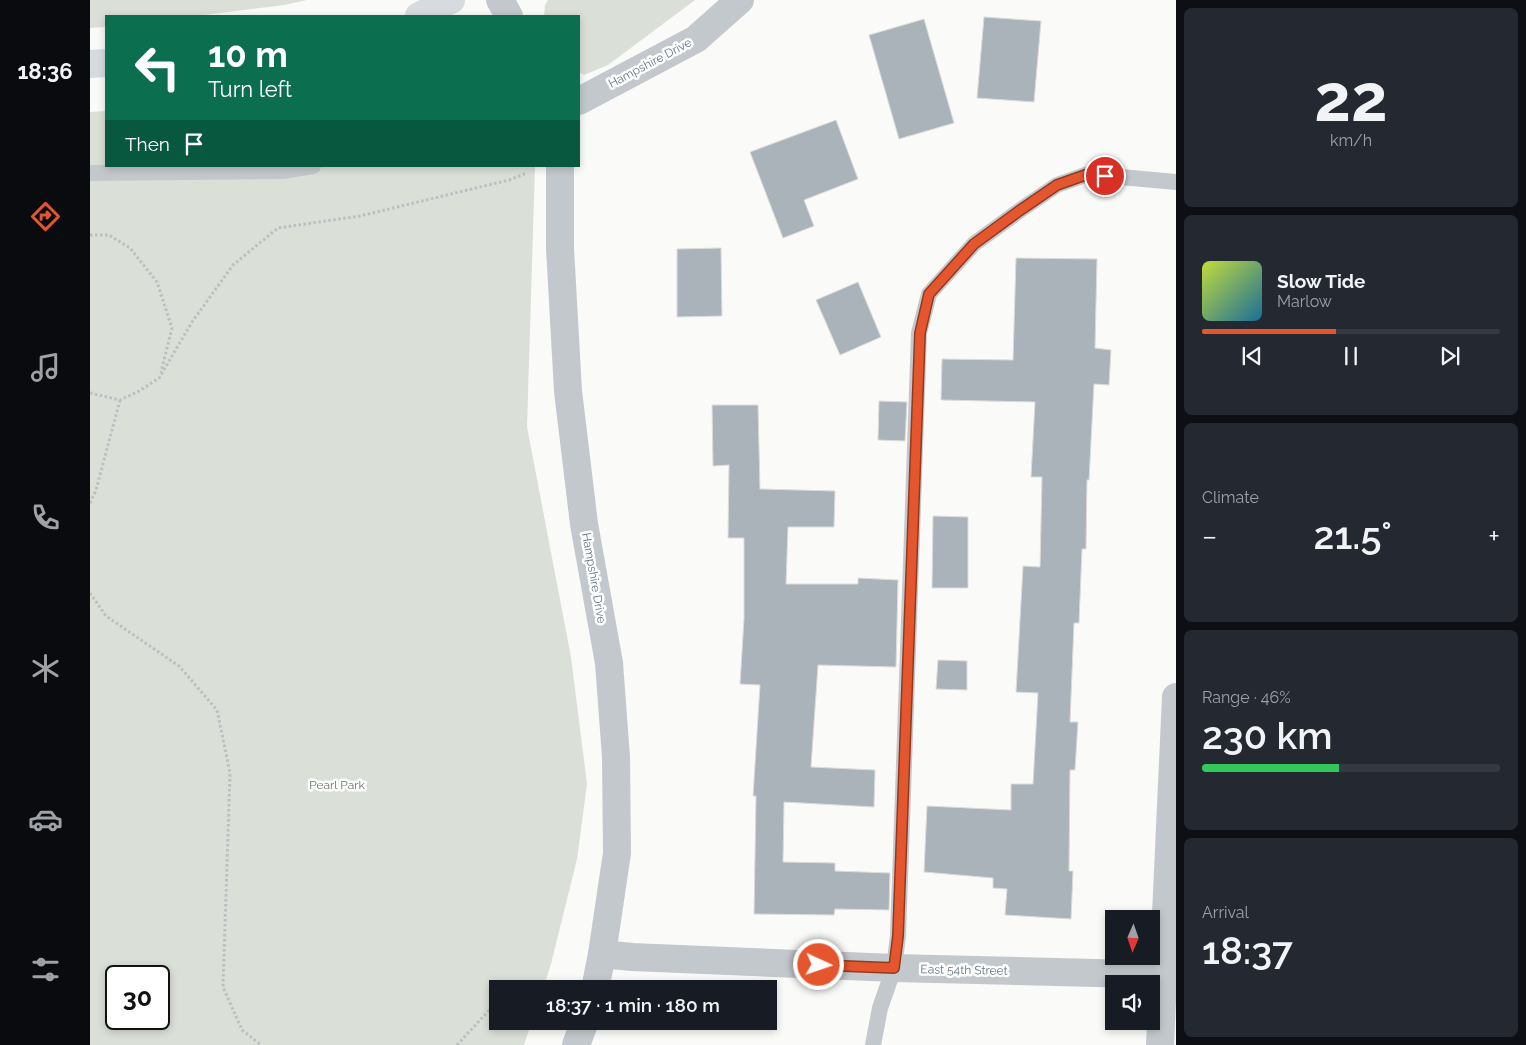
<!DOCTYPE html>
<html lang="en">
<head>
<meta charset="utf-8">
<style>
  body { margin:0; font-family:Raleway,sans-serif; background:#242831; color:#f1f3f6; height:100vh; display:flex; flex-direction:column; font-size:19px; white-space:nowrap }
  * { box-sizing:border-box; margin:0 }
  p { font-size:16px; color:#9ea1a6 }
  .icon { flex:none; width:28px; height:28px; fill:none; stroke:currentColor; stroke-width:2; stroke-linecap:round; stroke-linejoin:round }
  .map { position:relative; flex:1; overflow:hidden }
  .sheet { display:flex; flex-direction:column; gap:8px; padding:8px; background:#0d0f14; width:350px }
  .sheet>* { flex:none }
  .top-card { position:absolute; left:15px; top:15px; width:475px; height:152px; border-radius:0px; box-shadow:0 2px 8px #0003; background:#0b6e4f; color:#fff; overflow:hidden }
  .needle { width:32px; rotate:182deg }
  .fabs { position:absolute; left:1015px; top:910px; display:grid; gap:10px }
  .fabs a { display:grid; place-items:center; width:55px; height:55px; border-radius:0px; background:#171b24; box-shadow:0 2px 8px #0003; font-size:25px }
  .speed { position:absolute; left:15px; top:965px; display:flex; gap:10px; font-size:25px; font-weight:700; text-align:center }
  .speed>* { display:grid; place-content:center; width:65px; height:65px; border-radius:50%; background:#171b24; box-shadow:0 2px 8px #0003; line-height:1 }
  .speed .limit { border:2px solid #111; border-radius:8px; background:#fff; color:#111 }
  .pin { position:absolute; display:grid; place-items:center; width:42px; height:42px; color:#fff; margin:-21px; border:2px solid #fff; border-radius:50%; box-shadow:0 1px 5px #0007 }
  .me { position:absolute; width:55px; margin:-28px; rotate:93deg; stroke-linejoin:round; filter:drop-shadow(0 0 4px #0008) }
  .turn { display:flex; align-items:center; gap:18px; height:105px; padding:0 20px; font-size:22px }
  .turn .icon { width:65px; height:65px; stroke-width:2.5 }
  .turn b { display:block; font-size:35px; line-height:42px }
  .then { display:flex; align-items:center; height:48px; padding:0 20px; background:#0003; gap:10px; font-size:19px }
  .big { font-size:38px; font-weight:600; line-height:1.1 }
  .sheet .card { flex:1; display:flex; flex-direction:column; justify-content:center; gap:8px; min-width:0; padding:0 18px; border-radius:8px; background:#242831 }
  .sheet .dial { align-items:center; gap:0 }
  .dial b { font-size:65px; line-height:1 }
  .song { display:flex; align-items:center; gap:15px }
  .cover { width:60px; height:60px; border-radius:8px; background:linear-gradient(135deg,hsl(70 70% 55%),hsl(200 70% 35%)) }
  .played { height:5px; border-radius:2px; background:linear-gradient(90deg,#e4572e 45%,#363941 45%) }
  .keys { display:flex; justify-content:space-around; direction:ltr }
  .heat { display:flex; justify-content:space-between; align-items:center; font-size:28px; direction:ltr }
  .charge { height:8px; border-radius:4px; background:linear-gradient(90deg,#34c759 46%,#363941 0) }
  .trip { position:absolute; left:399px; top:980px; width:288px; height:50px; border-radius:0px; background:#171b24; box-shadow:0 2px 8px #0003; font-weight:600; line-height:50px; text-align:center }
  main { display:flex; flex:1; min-height:0 }
  .menu { display:flex; flex-direction:column; width:90px; justify-content:space-around; align-items:center; background:#090b0e; color:#9ea1a6 }
  .menu .icon { width:35px; height:35px }
  .menu .on { color:#e4572e }
  .menu b { font-size:22px; color:#f1f3f6 }
  .map>svg:first-child { display:block }
  .green { fill:#dadfd7; fill-rule:evenodd }
  .building { fill:#aab3b9; stroke:#dcdcda }
  .lines { fill:none; stroke-linecap:round; stroke-linejoin:round }
  .path { stroke:#bbbfc2; stroke-width:3; stroke-dasharray:2.5 2.5; stroke-linecap:butt }
  .lane { stroke:#c3c8cc; stroke-width:16 }
  .street { stroke:#c3c8cc; stroke-width:28 }
  .secondary { stroke:#d6dbdf; stroke-width:28 }
  .route-casing { stroke:#94391e; stroke-width:12 }
  .route { stroke:#e4572e; stroke-width:9 }
  .labels { text-anchor:middle; stroke-width:5; stroke-linejoin:round; paint-order:stroke }
  .street-label { font-size:12px; fill:#657683; stroke:#fff }
  .park-label { font-size:12px; fill:#687a64; stroke:#fff }
</style>
</head>
<body>
<main>
<nav class="menu">
<b>18:36</b>
<svg class="icon on" aria-label="directions" viewBox="0 0 24 24"><path d="M12 3l9 9-9 9-9-9zM9 14v-3h6M13 9l2 2-2 2"/></svg>
<svg class="icon" aria-label="music" viewBox="0 0 24 24"><path d="M9 18V5l10-2v13"/><circle cx="6" cy="18" r="3"/><circle cx="16" cy="16" r="3"/></svg>
<svg class="icon" aria-label="phone" viewBox="0 0 24 24"><path d="M5 4h4l2 5-3 2q2 4 5 5l2-3 5 2v4C11 20 4 13 5 4z"/></svg>
<svg class="icon" aria-label="climate" viewBox="0 0 24 24"><path d="M12 3v18M4 7l16 10M4 17L20 7"/></svg>
<svg class="icon" aria-label="car" viewBox="0 0 24 24"><path d="M5 17H2v-5l4-1 3-4h7l3 4 3 1v5h-3M9 17h6M6 11h13"/><circle cx="7" cy="17" r="2"/><circle cx="17" cy="17" r="2"/></svg>
<svg class="icon" aria-label="filters" viewBox="0 0 24 24"><path d="M4 7h16M4 17h16"/><circle cx="9" cy="7" r="2"/><circle cx="15" cy="17" r="2"/></svg>
</nav>
<div class="map">
<svg width="1086" height="1045" viewBox="0 0 1086 1045">
  <rect width="100%" height="100%" fill="#fafaf8"/>
  <g class="green">
    <polygon points="0,0 217,0 194,5 106,16 16,16 16,27 0,28"/>
    <polygon points="458,0 605,0 518,65 494,75 489,72 489,16 454,16 455,5"/>
    <path d="M16,111V166H445L437,427L481,657L497,784L487,859L461,964L453,989H408V1021H442L434,1045H0V112ZM26,976H69V1019H26Z"/>
  </g>
  <g class="building">
    <polygon points="894,17 951,21 944,102 887,98"/>
    <polygon points="834,19 864,123 809,139 779,35"/>
    <polygon points="746,120 768,179 714,200 724,226 693,238 660,152"/>
    <polygon points="631,248 632,316 587,317 587,249"/>
    <polygon points="926,258 1007,259 1005,348 1021,350 1019,385 1004,384 999,480 997,480 996,549 992,549 989,623 984,623 980,722 988,722 985,770 980,770 979,871 983,871 981,919 915,915 917,889 903,888 903,878 834,872 837,806 921,810 921,784 943,784 948,693 926,692 933,566 950,567 952,477 941,477 945,402 851,400 852,359 923,360"/>
    <polygon points="768,282 791,337 750,355 726,300"/>
    <polygon points="789,401 817,402 815,441 788,440"/>
    <polygon points="622,405 668,405 670,489 745,491 744,527 698,527 696,584 768,584 768,578 808,580 806,667 728,665 721,767 785,770 784,807 694,802 693,862 745,863 745,871 800,873 799,910 745,909 744,915 664,914 666,796 663,796 670,685 650,684 654,619 654,538 638,538 639,465 623,466"/>
    <polygon points="843,516 878,517 878,588 842,588"/>
    <polygon points="848,660 877,661 877,690 846,689"/>
  </g>
  <g class="lines">
    <g class="path">
      <polyline points="0,235 19,235 40,248 67,282 82,328 71,372"/>
      <polyline points="0,393 30,400 49,391 69,378 102,322 143,265 188,228 270,216 419,180 437,173"/>
      <polyline points="0,503 6,490 30,400"/>
      <polyline points="0,593 16,616 89,666 127,710 140,773 133,987 152,1030 171,1045"/>
      <polyline points="367,1045 403,1006 408,1004"/>
    </g>
    <g class="lane">
      <polyline points="0,173 193,171 223,166"/>
      <polyline points="783,1045 790,1008 804,968 808,936 829,333 839,294 884,244 929,211 967,185 998,174 1086,182"/>
    </g>
    <g class="street">
      <polyline points="410,0 419,16"/>
      <polyline points="489,101 606,39 650,0"/>
      <polyline points="470,166 470,248 478,391 494,524 519,663 526,757 527,853 512,954 505,989"/>
      <polyline points="512,954 542,957 804,968 1086,975"/>
      <polyline points="486,1045 495,1021"/>
      <polyline points="1070,1045 1086,697"/>
    </g>
    <g class="secondary">
      <polyline points="329,16 361,0"/>
      <polyline points="0,64 16,63"/>
    </g>
  </g>
  <g class="lines">
    <g class="route-casing">
      <polyline id="route" points="729,965 804,968 808,936 830,333 839,294 884,244 929,211 967,185 998,174 1015,176"/>
    </g>
    <use href="#route" class="route"/>
  </g>
  <g class="labels">
    <g class="street-label">
      <text transform="translate(560 63) rotate(-28)" y="4">Hampshire Drive</text>
      <text transform="translate(504 578) rotate(80)" y="4">Hampshire Drive</text>
      <text transform="translate(874 970) rotate(1)" y="4">East 54th Street</text>
    </g>
    <g class="park-label">
      <text x="247" y="789">Pearl Park</text>
    </g>
  </g>
</svg>
<div class="fabs">
<a><svg class="needle" viewBox="-14 -14 28 28"><path d="M0-13l5 13h-10z" fill="#e53935"/><path d="M0 13l5-13h-10z" fill="#9ea1a6"/></svg></a>
<a><svg class="icon" aria-label="sound" viewBox="0 0 24 24"><path d="M4 9h4l5-4v14l-5-4H4zM17 9q2 3 0 6"/></svg></a>
</div>
<div class="speed"><div class="limit">30</div></div>
<div class="pin" style="left:1015px;top:176px;background:#d93025"><svg class="icon" aria-label="arrive" viewBox="0 0 24 24"><path d="M6 21V4h12l-3 4 3 4H6"/></svg></div>
<svg class="me" style="left:729px;top:965px" viewBox="-20 -20 40 40"><circle r="17" fill="#e4572e" stroke="#fff" stroke-width="3"/><path d="M0-11L8 9 0 5-8 9z" fill="#fff"/></svg>
<div class="trip">18:37 · 1 min · 180 m</div>
<div class="top-card">
<div class="turn"><svg class="icon" aria-label="left" viewBox="0 0 24 24"><path d="M17 20v-9H6M10 6l-5 5 5 5"/></svg><div><b>10 m</b>Turn left</div></div>
<div class="then">Then<svg class="icon" aria-label="arrive" viewBox="0 0 24 24"><path d="M6 21V4h12l-3 4 3 4H6"/></svg></div>
</div>
</div>
<section class="sheet">
<div class="card dial"><b>22</b><p>km/h</p></div>
<div class="card">
<div class="song"><i class="cover"></i><div><b>Slow Tide</b><p>Marlow</p></div></div>
<div class="played"></div>
<div class="keys"><svg class="icon" aria-label="previous" viewBox="0 0 24 24"><path d="M18 5L8 12l10 7zM5 5v14"/></svg><svg class="icon" aria-label="pause" viewBox="0 0 24 24"><path d="M8 5v14M16 5v14"/></svg><svg class="icon" aria-label="next" viewBox="0 0 24 24"><path d="M6 5l10 7-10 7zM19 5v14"/></svg></div>
</div>
<div class="card"><p>Climate</p>
<div class="heat"><a>−</a><b class="big">21.5°</b><a>+</a></div>
</div>
<div class="card"><p>Range · 46%</p><b class="big">230 km</b><div class="charge"></div></div>
<div class="card"><p>Arrival</p><b class="big">18:37</b></div>
</section>
</main>
</body>
</html>
